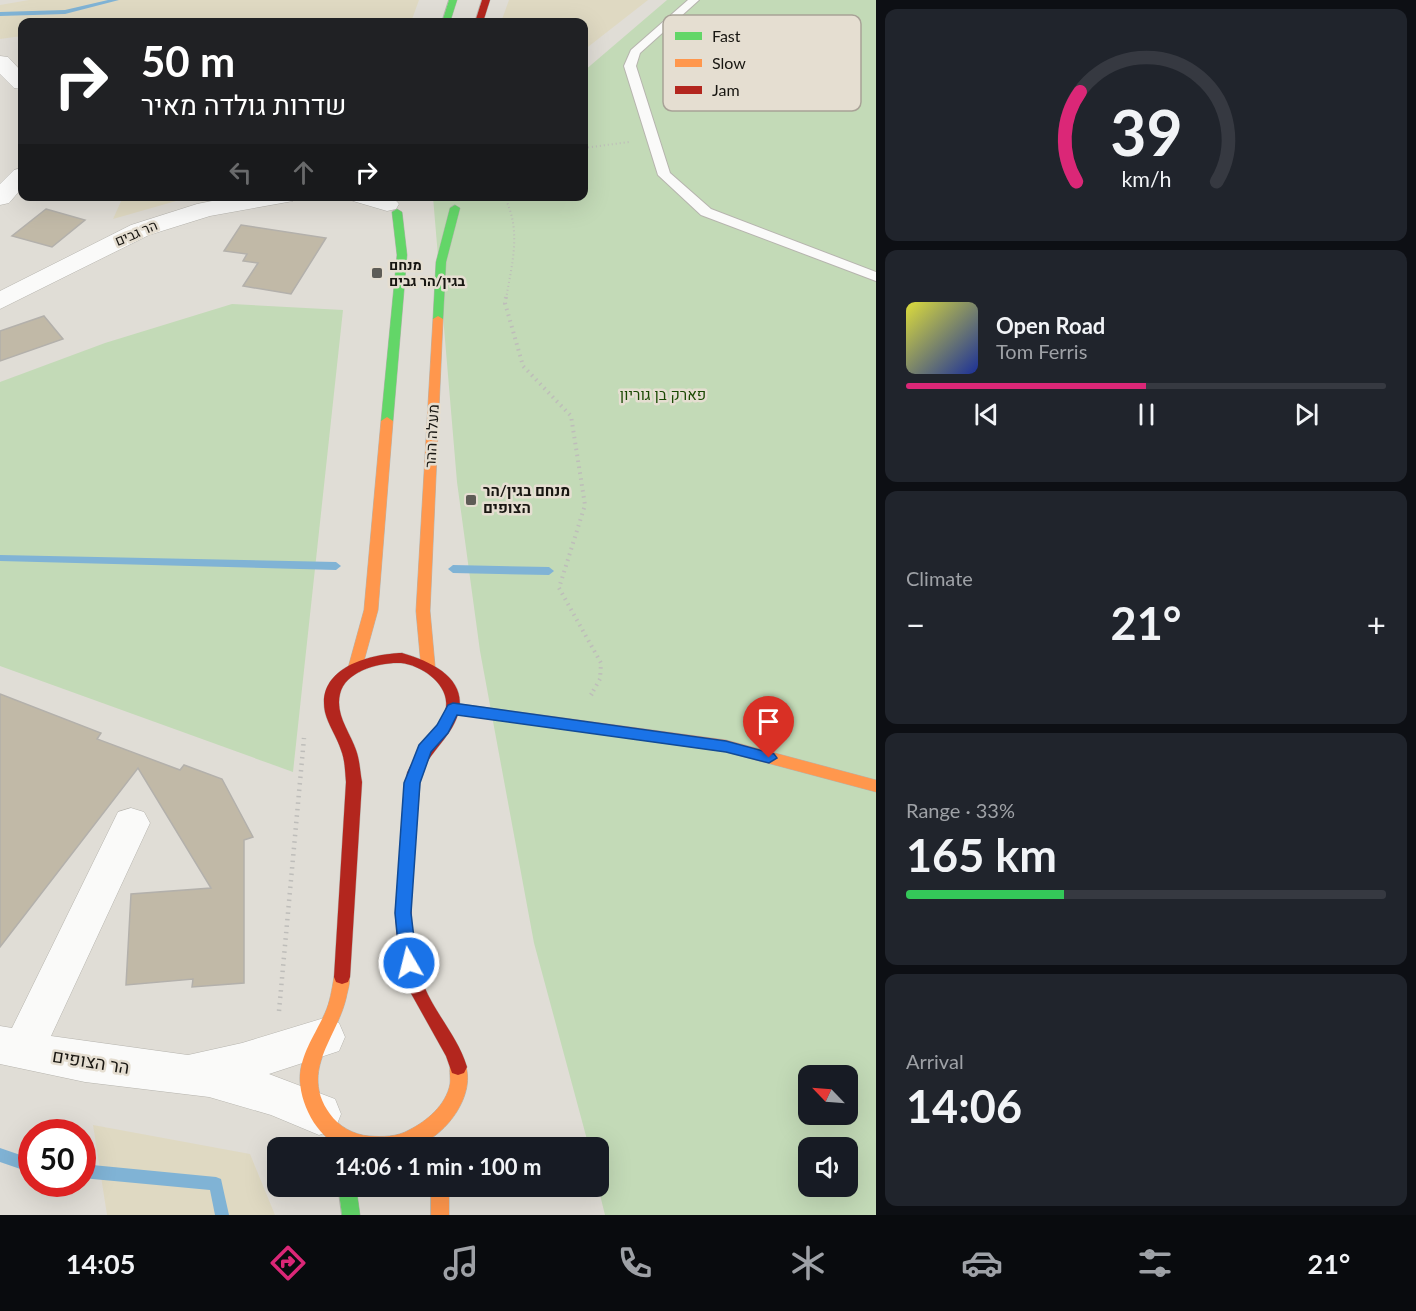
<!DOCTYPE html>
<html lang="en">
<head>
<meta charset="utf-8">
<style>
  body { margin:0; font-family:Lato,Heebo,sans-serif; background:#20242c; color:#f1f3f6; height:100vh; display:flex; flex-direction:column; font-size:22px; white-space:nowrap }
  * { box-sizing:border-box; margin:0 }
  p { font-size:20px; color:#9ea1a6 }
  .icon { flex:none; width:33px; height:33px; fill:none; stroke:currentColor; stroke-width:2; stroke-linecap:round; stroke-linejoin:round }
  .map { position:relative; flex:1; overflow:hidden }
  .drawer { display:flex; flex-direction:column; gap:9px; padding:9px; background:#0d0f14; width:540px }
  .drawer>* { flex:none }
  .top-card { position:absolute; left:18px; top:18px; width:570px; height:183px; border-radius:12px; box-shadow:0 6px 24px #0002; background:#202124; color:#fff; overflow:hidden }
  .needle { width:39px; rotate:295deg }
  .fabs { position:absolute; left:798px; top:1065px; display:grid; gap:12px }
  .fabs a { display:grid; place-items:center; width:60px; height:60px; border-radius:12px; background:#171b24; box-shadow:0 6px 24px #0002; font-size:30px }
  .speed { position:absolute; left:18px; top:1119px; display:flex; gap:12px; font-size:30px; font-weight:700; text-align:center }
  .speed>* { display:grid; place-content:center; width:78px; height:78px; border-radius:50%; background:#171b24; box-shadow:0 6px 24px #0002; line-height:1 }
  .speed .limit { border:9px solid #d22; background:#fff; color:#111 }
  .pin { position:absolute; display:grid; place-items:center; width:51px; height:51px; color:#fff; margin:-62px -26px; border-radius:50% 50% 50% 0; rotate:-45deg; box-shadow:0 0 6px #0007 }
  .pin .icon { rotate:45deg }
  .me { position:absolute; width:66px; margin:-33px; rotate:352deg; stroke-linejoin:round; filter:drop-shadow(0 0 4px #0008) }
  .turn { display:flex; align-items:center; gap:21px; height:126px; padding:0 24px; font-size:27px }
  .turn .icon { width:78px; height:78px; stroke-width:2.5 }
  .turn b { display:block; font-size:42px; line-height:51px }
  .lanes { display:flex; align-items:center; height:57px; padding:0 24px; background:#0003; justify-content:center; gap:30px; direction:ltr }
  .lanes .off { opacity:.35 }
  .big { font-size:45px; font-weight:700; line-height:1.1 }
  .drawer .widget { flex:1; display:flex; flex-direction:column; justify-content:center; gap:9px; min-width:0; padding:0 21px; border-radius:12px; background:#20242c }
  .drawer .dial { align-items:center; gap:0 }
  .dial svg { height:156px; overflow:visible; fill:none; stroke:#363941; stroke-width:7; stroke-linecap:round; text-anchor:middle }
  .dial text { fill:#f1f3f6; stroke:none }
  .song { display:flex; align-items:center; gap:18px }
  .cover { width:72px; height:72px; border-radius:9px; background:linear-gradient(135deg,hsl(60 70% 55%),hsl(230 70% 35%)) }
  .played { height:6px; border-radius:3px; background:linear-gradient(90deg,#db2777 50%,#363941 50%) }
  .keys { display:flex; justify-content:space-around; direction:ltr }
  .heat { display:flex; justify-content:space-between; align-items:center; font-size:33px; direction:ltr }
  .charge { height:9px; border-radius:4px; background:linear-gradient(90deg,#34c759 33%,#363941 0) }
  .trip { position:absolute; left:267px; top:1137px; width:342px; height:60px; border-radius:12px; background:#171b24; box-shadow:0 6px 24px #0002; font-weight:700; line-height:60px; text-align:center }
  .dock { display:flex; height:96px; justify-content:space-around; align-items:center; background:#090b0e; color:#9ea1a6 }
  .dock .icon { width:42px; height:42px }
  .dock .on { color:#db2777 }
  .dock b { font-size:27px; color:#f1f3f6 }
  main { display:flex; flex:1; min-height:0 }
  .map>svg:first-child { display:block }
  .green { fill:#c3dab7; fill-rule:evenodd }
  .sand { fill:#dfd9c2 }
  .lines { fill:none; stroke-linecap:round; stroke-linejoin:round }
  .stream { fill:#80b3d5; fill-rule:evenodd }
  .building { fill:#c1b9a7; stroke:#b3b0ab; stroke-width:1.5 }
  .lane-casing { stroke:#b6b4ae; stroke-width:2 }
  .street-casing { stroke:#b6b4ae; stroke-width:1 }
  .fast-casing { stroke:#b6b4ae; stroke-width:1 }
  .slow-casing { stroke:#b6b4ae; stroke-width:1 }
  .jam-casing { stroke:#b6b4ae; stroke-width:1 }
  .path-far2 { stroke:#bebdba; stroke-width:2; stroke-dasharray:1 3; stroke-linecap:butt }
  .path-far1 { stroke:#bebdba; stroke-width:4; stroke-dasharray:1.5 4.5; stroke-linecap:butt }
  .path { stroke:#bebdba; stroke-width:4.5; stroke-dasharray:1.5 5; stroke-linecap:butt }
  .lane { fill:#fafaf9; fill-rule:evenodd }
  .street { fill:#fafaf9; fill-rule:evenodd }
  .fast { fill:#63d668; fill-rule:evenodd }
  .slow { fill:#ff974d; fill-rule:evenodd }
  .jam { fill:#b3261e; fill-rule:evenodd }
  .route { fill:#1a73e8; stroke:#114b97; stroke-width:1.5 }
  .poi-dot { fill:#5e5c56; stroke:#e5ded1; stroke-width:2 }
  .labels { text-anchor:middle; stroke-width:5; stroke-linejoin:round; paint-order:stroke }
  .far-street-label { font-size:14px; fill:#181611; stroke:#e5ded1 }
  .far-poi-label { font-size:14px; font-weight:bold; fill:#181611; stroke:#e5ded1; text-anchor:start }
  .park-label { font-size:15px; fill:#1a4903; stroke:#e5ded1 }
  .street-label { font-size:15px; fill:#181611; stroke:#e5ded1 }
  .poi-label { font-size:15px; font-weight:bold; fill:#181611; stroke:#e5ded1; text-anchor:start }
  .near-street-label { font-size:18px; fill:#181611; stroke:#e5ded1 }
  .key { fill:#e5ded1; stroke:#a8a297; stroke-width:1.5 }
  .key-label { font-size:16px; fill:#181611 }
</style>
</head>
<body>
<main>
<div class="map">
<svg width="876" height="1215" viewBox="0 0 876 1215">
  <rect width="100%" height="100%" fill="#e0ddd6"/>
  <g class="green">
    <path d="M667,0H876V1215H605L598,1187V1148L589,1147L534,943L480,651L457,482L433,197L584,196V71ZM808,1076H848V1114H808ZM808,1148H848V1186H808Z"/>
    <polygon points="232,304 343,310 293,772 0,666 0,382 105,343"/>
  </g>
  <g class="sand">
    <polygon points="29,0 419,0 411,22 22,22 22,36 0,39 0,5"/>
    <polygon points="509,0 648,0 584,50 584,22 501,22"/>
    <polygon points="123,197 123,196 190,197 113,219"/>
    <polygon points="93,1125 250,1154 275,1215 107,1215"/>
  </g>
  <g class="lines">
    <g class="stream">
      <polygon points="108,0 119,0 65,14 0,16 0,12 65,10"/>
      <polygon points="0,555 336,562 341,566 336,570 0,561"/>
      <polygon points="453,565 549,567 554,571 549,575 453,573 448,569"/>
      <polygon points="0,1148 32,1159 32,1173 0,1162"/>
      <polygon points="82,1164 216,1177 221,1179 229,1215 215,1215 210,1190 82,1178"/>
    </g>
  </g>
  <g class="building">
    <polygon points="46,209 85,220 52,247 12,236"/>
    <polygon points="241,225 326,238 291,294 243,286 258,263 243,261 247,254 224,251"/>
    <polygon points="44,316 63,339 0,361 0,331"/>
    <polygon points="0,694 101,733 97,739 180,770 184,765 222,779 253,837 244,840 244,983 192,987 193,979 126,985 131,894 211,888 138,768 0,947"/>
  </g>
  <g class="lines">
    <g class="lane-casing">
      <polygon id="lane" points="688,0 699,0 640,53 636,66 670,173 711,209 876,272 876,281 701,215 658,175 624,66 631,50"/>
    </g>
    <g class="street-casing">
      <g id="street">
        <polygon points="0,56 8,57 22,72 22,89 14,88 0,74"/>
        <polygon points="22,168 22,188 9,203 0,205 0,184 14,170"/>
        <polygon points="237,196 296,196 293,201 210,216 149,235 0,309 0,291 131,225 197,204"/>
        <path d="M350,196C365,196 390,191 399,204L396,209L387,211L353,201Z"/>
        <polygon points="131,808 144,812 150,823 51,1036 188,1055 242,1043 324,1018 339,1023 345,1037 339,1051 269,1074 335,1099 341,1114 335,1129 319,1135 271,1115 209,1097 85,1082 0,1064 0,1026 12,1028 118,812"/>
      </g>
    </g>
    <g class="fast-casing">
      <g id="fast">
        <polygon points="449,0 457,0 450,22 442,22"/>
        <polygon points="455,205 460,208 446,262 443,319 438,322 433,319 436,262 450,208"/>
        <polygon points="397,209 402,212 407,255 393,421 387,425 381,421 397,255 392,212"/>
        <polygon points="338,1186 356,1186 360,1215 342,1215"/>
      </g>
    </g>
    <g class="slow-casing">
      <g id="slow">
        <polygon points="438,316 443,319 430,611 435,666 433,670 423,670 421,666 416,611 433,319"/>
        <polygon points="387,417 393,421 378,610 362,668 360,672 350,672 348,668 364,610 381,421"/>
        <polygon points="453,703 726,740 876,780 876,792 726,752 453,713 448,712 446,708 448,704"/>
        <path d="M342,970L348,972C351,979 349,986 347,994C339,1037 298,1070 330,1114C338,1126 354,1135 369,1136C382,1137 397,1137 409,1130C427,1121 446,1105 450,1084C451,1076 448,1069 452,1061L458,1059L464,1061C479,1094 444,1139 413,1147C403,1150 390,1148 381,1148C370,1148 359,1149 348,1148C320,1143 301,1107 300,1081C299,1056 315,1035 325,1013C330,1002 332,989 334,977L336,972Z"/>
        <rect x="431" y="1186" width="18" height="29"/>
      </g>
    </g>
    <g class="jam-casing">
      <g id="jam">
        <polygon points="482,0 490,0 483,22 475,22"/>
        <path d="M402,653C441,664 478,687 450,731C441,745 428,757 421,773C417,833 400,931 424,986C436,1015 458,1037 467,1067L464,1073L458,1075L452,1073L446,1056L408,988L398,951L395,913L407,773C416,751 443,728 446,707C449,684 421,665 401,663C380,662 345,671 340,694C335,715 350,732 356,750C360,761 360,772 362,782L350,977L348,982L342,984L336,982L334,977L346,782C345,771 345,760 341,750C337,737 328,725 325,712C316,668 369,654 402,653Z"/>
      </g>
    </g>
    <g class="path-far2">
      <polyline points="584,148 629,142"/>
      <path d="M504,196C522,230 512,263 506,299"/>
    </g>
    <polyline class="path-far1" points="506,297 505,303 523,366 571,416 585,505 559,588 601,663 600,679 592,693"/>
    <g class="path">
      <polyline points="591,695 593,692"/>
      <polyline points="279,1011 304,738"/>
      <polyline points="275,1138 282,1148"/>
    </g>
    <use href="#lane" class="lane"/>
    <use href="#street" class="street"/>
    <use href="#fast" class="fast"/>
    <use href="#slow" class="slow"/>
    <use href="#jam" class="jam"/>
  </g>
  <polygon class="route" points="453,703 726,741 774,754 777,758 769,763 726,752 457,715 448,733 431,752 420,783 411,913 417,963 415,968 409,970 403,968 400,963 395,913 404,783 419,745 437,725 448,705"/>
  <g class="poi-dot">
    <rect x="371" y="267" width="12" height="12" rx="3"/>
    <rect x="465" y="494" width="12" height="12" rx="3"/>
  </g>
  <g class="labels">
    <g class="far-street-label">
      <text transform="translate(136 233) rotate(-23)" y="5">הר גבים</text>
    </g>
    <g class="far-poi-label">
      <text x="389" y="270">מנחם<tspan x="389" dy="16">בגין/הר גבים</tspan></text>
    </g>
    <g class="park-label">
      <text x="663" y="400">פארק בן גוריון</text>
    </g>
    <g class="street-label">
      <text transform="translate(432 436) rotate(-87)" y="5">מעלה ההר</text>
    </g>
    <g class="poi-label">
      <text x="483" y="496">מנחם בגין/הר<tspan x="483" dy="17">הצופים</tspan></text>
    </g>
    <g class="near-street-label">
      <text transform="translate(91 1062) rotate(9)" y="6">הר הצופים</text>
    </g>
  </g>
  <rect x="663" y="15" width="198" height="96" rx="9" class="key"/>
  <rect x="675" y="32" width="27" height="8" fill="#63d668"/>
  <rect x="675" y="59" width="27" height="8" fill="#ff974d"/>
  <rect x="675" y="86" width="27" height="8" fill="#b3261e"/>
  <g class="key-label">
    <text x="712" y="42">Fast</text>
    <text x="712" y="69">Slow</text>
    <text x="712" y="96">Jam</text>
  </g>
</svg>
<div class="fabs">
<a><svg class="needle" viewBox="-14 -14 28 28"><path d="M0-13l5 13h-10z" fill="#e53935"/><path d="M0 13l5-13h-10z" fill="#9ea1a6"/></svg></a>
<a><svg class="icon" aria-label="sound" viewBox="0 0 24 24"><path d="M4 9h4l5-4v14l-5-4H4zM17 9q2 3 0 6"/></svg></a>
</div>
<div class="speed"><div class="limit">50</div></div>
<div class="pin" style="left:769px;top:758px;background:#d93025"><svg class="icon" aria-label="arrive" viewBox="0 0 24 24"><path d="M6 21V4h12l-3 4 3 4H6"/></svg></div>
<svg class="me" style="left:409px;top:963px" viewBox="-20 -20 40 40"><circle r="17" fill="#1a73e8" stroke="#fff" stroke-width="3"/><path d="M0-11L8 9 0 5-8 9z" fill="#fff"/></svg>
<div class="trip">14:06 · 1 min · 100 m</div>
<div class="top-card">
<div class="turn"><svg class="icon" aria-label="right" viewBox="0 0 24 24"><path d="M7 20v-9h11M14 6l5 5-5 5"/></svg><div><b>50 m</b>שדרות גולדה מאיר</div></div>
<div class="lanes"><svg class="icon off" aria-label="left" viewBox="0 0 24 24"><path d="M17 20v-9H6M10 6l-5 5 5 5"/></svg><svg class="icon off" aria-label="ahead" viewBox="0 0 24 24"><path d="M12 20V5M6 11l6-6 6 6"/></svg><svg class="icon" aria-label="right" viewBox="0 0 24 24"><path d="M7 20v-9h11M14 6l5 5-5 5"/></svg></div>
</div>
</div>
<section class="drawer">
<div class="widget dial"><svg viewBox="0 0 100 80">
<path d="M14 69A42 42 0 1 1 86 69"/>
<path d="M14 69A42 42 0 0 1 16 23" stroke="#db2777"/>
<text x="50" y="56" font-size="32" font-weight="700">39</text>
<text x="50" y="72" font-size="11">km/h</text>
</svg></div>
<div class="widget">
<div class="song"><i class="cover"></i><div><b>Open Road</b><p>Tom Ferris</p></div></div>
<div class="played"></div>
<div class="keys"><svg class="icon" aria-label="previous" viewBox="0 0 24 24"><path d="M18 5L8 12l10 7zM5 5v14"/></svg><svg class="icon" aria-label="pause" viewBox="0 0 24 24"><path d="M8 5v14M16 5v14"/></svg><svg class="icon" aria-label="next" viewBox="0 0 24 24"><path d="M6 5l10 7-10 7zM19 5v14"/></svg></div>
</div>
<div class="widget"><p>Climate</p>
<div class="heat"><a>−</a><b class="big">21°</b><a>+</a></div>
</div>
<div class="widget"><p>Range · 33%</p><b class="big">165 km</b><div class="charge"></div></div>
<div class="widget"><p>Arrival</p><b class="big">14:06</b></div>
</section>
</main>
<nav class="dock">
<b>14:05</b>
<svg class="icon on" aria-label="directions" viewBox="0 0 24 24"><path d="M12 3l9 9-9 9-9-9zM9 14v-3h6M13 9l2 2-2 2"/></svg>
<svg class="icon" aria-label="music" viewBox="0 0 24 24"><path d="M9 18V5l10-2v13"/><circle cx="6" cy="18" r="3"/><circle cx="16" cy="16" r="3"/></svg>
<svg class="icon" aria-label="phone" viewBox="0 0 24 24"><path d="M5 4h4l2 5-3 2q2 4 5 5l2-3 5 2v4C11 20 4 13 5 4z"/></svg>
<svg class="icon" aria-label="climate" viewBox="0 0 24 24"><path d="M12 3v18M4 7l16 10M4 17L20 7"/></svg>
<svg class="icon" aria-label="car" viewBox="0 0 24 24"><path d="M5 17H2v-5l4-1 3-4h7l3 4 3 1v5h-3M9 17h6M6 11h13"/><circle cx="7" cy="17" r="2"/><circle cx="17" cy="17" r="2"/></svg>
<svg class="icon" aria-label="filters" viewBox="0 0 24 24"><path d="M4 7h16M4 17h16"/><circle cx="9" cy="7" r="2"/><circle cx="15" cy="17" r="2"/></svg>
<b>21°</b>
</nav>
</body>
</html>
